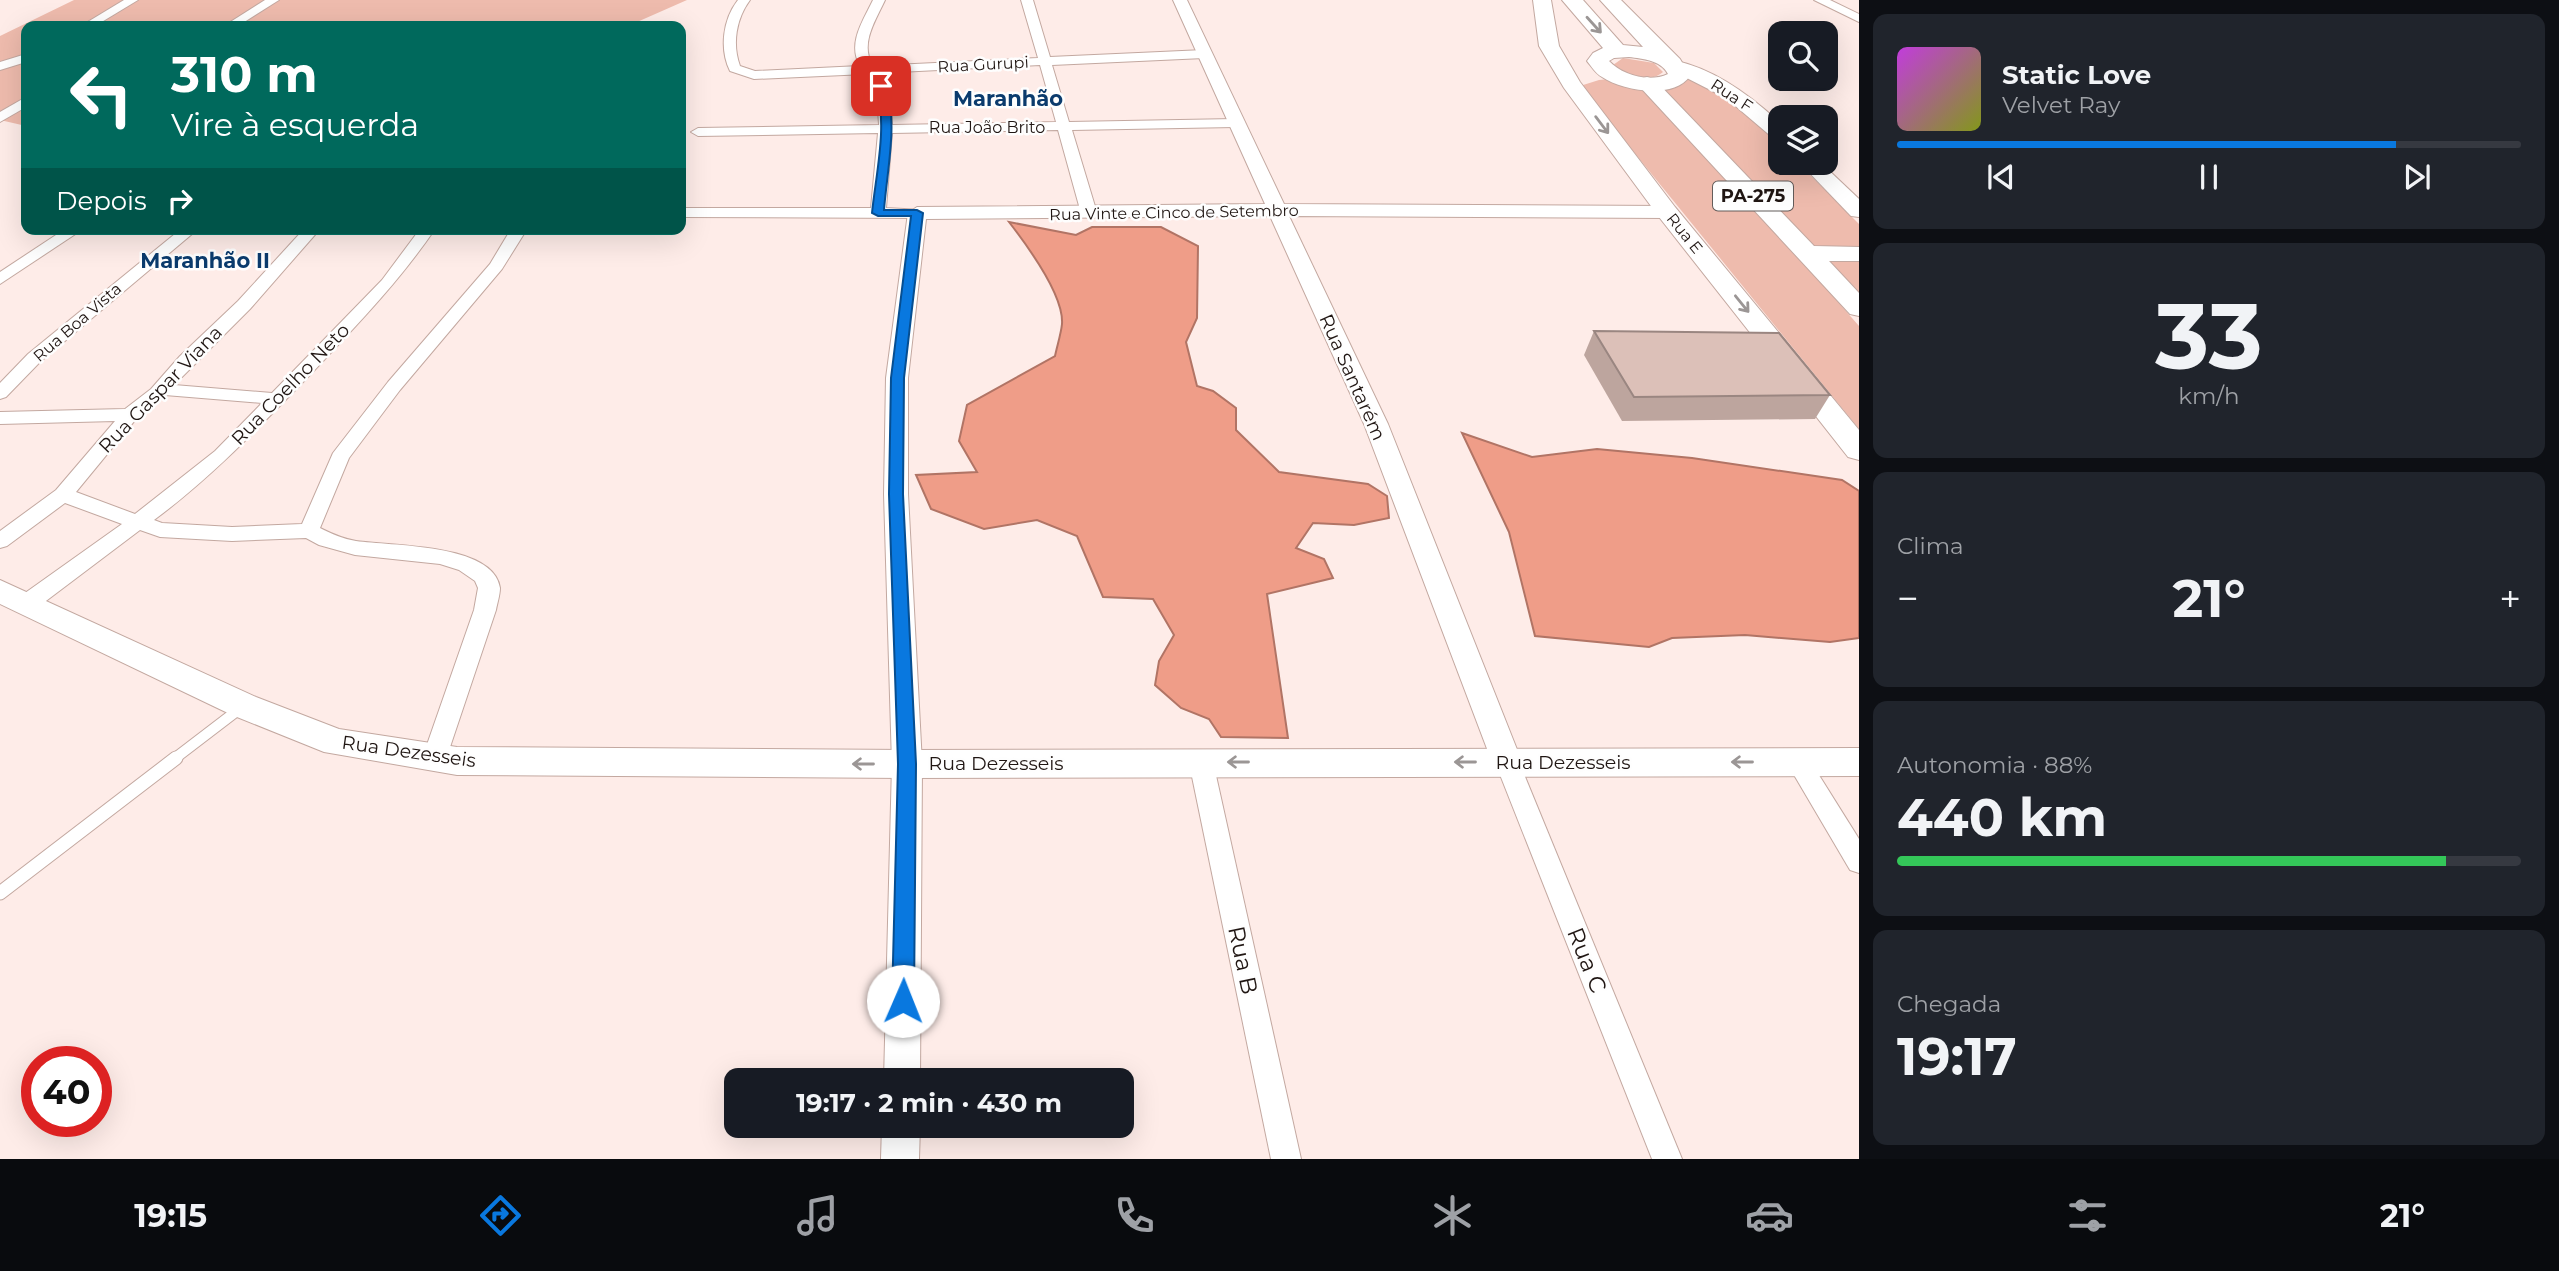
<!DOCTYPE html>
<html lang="pt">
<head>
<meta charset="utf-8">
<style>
  body { margin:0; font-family:Montserrat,sans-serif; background:#20242c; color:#f1f3f6; height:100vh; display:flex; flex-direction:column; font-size:26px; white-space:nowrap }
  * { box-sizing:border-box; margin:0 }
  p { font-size:23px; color:#9ea1a6 }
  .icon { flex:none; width:38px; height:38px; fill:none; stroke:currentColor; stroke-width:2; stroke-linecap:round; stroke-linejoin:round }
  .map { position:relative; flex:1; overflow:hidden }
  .drawer { display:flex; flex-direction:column; gap:14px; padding:14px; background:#0d0f14; width:700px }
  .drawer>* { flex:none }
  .top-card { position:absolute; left:21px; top:21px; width:665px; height:214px; border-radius:14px; box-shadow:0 7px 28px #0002; background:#00695c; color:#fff; overflow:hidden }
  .tools { position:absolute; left:1768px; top:21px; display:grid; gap:14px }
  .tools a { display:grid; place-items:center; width:70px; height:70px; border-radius:14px; background:#171b24; box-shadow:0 7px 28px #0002; font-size:35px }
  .speed { position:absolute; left:21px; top:1046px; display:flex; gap:14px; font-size:35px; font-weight:700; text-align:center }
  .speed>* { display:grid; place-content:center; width:91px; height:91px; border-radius:50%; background:#171b24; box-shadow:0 7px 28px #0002; line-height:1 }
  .speed .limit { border:10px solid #d22; background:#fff; color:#111 }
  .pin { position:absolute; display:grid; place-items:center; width:60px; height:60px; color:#fff; margin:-30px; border-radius:14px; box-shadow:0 4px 10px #0006 }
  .me { position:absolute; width:77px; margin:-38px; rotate:1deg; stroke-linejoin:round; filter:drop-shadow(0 0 5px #0008) }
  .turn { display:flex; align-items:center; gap:24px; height:147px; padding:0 35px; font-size:32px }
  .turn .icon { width:91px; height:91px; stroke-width:2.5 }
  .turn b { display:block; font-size:49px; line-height:60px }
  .then { display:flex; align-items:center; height:66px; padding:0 35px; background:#0003; gap:14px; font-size:26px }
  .big { font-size:52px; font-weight:700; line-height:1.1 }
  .drawer .tile { flex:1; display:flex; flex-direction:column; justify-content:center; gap:10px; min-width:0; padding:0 24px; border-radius:14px; background:#20242c }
  .drawer .dial { align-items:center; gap:0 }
  .dial b { font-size:91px; line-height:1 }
  .song { display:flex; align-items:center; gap:21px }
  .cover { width:84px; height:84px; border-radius:10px; background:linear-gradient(135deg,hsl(290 70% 55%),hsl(70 70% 35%)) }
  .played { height:7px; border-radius:4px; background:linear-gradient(90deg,#0978df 80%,#363941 80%) }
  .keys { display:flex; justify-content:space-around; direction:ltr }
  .heat { display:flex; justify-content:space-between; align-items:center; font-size:38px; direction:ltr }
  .charge { height:10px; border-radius:5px; background:linear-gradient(90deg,#34c759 88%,#363941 0) }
  .trip { position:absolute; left:724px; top:1068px; width:410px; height:70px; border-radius:14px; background:#171b24; box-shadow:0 7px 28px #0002; font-weight:700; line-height:70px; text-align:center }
  .tabs { display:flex; height:112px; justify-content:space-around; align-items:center; background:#090b0e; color:#9ea1a6 }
  .tabs .icon { width:49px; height:49px }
  .tabs .current { color:#0978df }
  .tabs b { font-size:32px; color:#f1f3f6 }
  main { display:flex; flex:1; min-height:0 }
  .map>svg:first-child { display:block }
  .green { fill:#eebbad }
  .water { fill:#ef9d88; stroke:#b17465; stroke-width:2 }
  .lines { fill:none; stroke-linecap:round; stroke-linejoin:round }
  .service-far1-casing { stroke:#c3a8a0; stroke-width:12 }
  .service-casing { stroke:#c3a8a0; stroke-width:15 }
  .minor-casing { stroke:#c3a8a0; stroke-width:2 }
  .tertiary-casing { stroke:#c3a8a0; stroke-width:2 }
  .secondary-casing { stroke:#c3a8a0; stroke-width:2 }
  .primary-casing { stroke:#c3a8a0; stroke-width:2 }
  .trunk-casing { stroke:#c3a8a0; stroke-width:2 }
  .service-far1 { stroke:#fff; stroke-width:10 }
  .service { stroke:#fff; stroke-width:13 }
  .minor { fill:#fff; fill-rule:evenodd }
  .tertiary { fill:#fff; fill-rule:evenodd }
  .secondary { fill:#fff; fill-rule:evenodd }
  .primary { fill:#fff; fill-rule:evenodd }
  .trunk { fill:#fff; fill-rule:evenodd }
  .wall { fill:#bda59e }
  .building { fill:#dcc0b8; stroke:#9a8681; stroke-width:2 }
  .oneway { stroke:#9b9695 }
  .route { fill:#0978df; stroke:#064e91; stroke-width:2 }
  .labels { text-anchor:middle; stroke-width:5; stroke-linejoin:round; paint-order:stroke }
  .far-street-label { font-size:16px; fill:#201613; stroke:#fefefe }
  .shield { fill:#fefefe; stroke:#635c5a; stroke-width:2 }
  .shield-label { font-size:18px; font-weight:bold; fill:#201613 }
  .street-label { font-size:19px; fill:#201613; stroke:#fefefe }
  .far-district-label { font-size:21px; font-weight:bold; fill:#0b3b6d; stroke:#fefefe }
  .near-street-label { font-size:23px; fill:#201613; stroke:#fefefe }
</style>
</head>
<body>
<main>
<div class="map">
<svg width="1859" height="1159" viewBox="0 0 1859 1159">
  <rect width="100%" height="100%" fill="#feece8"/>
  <g class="green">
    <polygon points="74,0 687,0 628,26 26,26 26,126 0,120 0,36"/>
    <path d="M1623,58L1654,63L1663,72C1649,84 1625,77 1613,65Z"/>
    <path d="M1680,77C1728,88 1747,111 1780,144V163H1798L1859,224V303L1663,89Z"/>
    <polygon points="1620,78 1647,83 1859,326 1859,429 1580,86 1599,80"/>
  </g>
  <g class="water">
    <path d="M1009,222L1076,235L1092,227H1161L1198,246L1197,318L1186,342L1197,386L1213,391L1236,408V430L1279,472L1368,484L1387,496L1389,518L1354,525L1313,523L1296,548L1324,559L1333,578L1267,594L1288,738L1221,737L1209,719L1181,708L1155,685L1159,661L1174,635L1153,599L1103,597L1077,536L1037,520L984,529L931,509L916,475L977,472L959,441L967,405L1055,356C1057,346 1061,334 1062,324C1064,295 1026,244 1009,222Z"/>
    <polygon points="1462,433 1532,457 1597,449 1692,458 1842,480 1859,491 1859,638 1830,642 1745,635 1672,638 1649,647 1535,636 1509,532"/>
  </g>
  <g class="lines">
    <g class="service-far1-casing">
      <polyline id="service-far1" points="174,759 242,707"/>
    </g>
    <g class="service-casing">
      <polyline id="service" points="0,893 176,758"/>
    </g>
    <g class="minor-casing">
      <g id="minor">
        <polygon points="124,0 138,0 95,26 81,26"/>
        <polygon points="265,0 279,0 238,26 224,26"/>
        <path d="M738,0H750C736,19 732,44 740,66L755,71L860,66C847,43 863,21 873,0H885C876,20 859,44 873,66L1038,58L1021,0H1033L1050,57L1204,50L1210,54L1204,58L1052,65L1069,122L1235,119L1242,123L1235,127L1072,130L1097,213L1089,218L1081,213L1058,130L892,133L886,208L922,210L925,213L917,218L681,217V208H871L878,133L698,136L691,132L698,128L879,125L877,94L866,74L754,79L730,71C719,49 723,19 738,0ZM1040,65L1056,122L892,125L890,94L879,73Z"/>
        <polygon points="1814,0 1830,0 1859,14 1859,22"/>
        <polygon points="26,54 26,62 0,70 0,62"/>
        <polygon points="26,97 26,107 0,122 0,112"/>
        <polygon points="65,229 83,229 0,284 0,272"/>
        <polygon points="181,229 198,229 40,362 6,397 0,399 0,383 28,354"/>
        <path d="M304,229H320L250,309L174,385L272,393L382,280L420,229H435C398,283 355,327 310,375C260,426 212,477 154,520L162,523L232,527L302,524L333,453L388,382L490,264L511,229H527L502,269L400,390L349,458L320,528C332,534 343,539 356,541C389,546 494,543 500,588C500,595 497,604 496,610L446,759L442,766L434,769L426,766L422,759L474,610L478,588L475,581L459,570L440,564L355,555L319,545L306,538L232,541L160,537L140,530L34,610L26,612L18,610L15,604L18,598L122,524L65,503L7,546L0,548V531L56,490L115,421L0,424V412L125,409L151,389L180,356L238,301ZM165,395L262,403L215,451L135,514L76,492L136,419Z"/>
        <polygon points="1201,752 1209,755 1213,762 1301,1159 1271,1159 1189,762 1193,755"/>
        <polygon points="1507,752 1515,755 1519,762 1682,1159 1652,1159 1495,762 1499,755"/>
        <polygon points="1799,753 1807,756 1859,839 1859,873 1850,870 1787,763 1791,756"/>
      </g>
    </g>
    <g class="tertiary-casing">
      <g id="tertiary">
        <polygon points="1173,0 1187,0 1284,204 1667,206 1676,212 1667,218 1289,216 1388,424 1522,762 1518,771 1507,774 1496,771 1492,762 1364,424 1270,216 926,219 908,378 908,494 922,764 920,1080 884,1080 892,764 884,494 886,378 908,213 917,207 1265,204"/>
        <polygon points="882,1125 920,1125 919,1159 881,1159"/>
      </g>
    </g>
    <g class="secondary-casing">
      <g id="secondary">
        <path d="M1677,61C1716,70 1751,96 1780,123V140L1773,138L1726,98L1671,70L1668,66Z"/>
        <polygon points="1800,163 1821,163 1859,199 1859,217 1851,216"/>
        <polygon points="0,580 256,697 339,729 457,747 907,750 1859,748 1859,776 907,778 457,775 324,752 232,715 0,604"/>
      </g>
    </g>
    <g class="primary-casing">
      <g id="primary">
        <polygon points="1533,0 1551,0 1559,46 1580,82 1675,207 1859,430 1859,460 1848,457 1659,217 1564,88 1539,46"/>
        <polygon points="1647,77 1654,79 1814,246 1859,247 1859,261 1829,261 1859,293 1859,316 1850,314 1640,87 1637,83 1640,79"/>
      </g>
    </g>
    <g class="trunk-casing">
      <path id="trunk" d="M1562,0H1583L1623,45L1643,47L1600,0H1621L1680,59L1690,76C1673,100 1623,91 1602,77C1595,73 1592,67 1587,61L1593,53L1603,48ZM1629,57C1643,59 1661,60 1668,74C1649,83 1622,75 1609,61L1614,58Z"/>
    </g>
    <use href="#service-far1" class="service-far1"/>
    <use href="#service" class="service"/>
    <use href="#minor" class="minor"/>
    <use href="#tertiary" class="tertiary"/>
    <use href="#secondary" class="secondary"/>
    <use href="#primary" class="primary"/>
    <use href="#trunk" class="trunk"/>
  </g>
  <polygon class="wall" points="1594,331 1830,395 1815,419 1622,421 1584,355"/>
  <polygon class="building" points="1594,331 1779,333 1830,395 1634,397"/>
  <defs><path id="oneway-shaft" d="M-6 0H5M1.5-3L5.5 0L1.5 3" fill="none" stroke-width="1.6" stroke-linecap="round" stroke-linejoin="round" transform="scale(1.75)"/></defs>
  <g class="oneway">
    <use href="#oneway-shaft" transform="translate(1594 25) rotate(48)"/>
    <use href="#oneway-shaft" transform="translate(1602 125) rotate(53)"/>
    <use href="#oneway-shaft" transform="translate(1742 304) rotate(51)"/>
    <use href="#oneway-shaft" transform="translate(1238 762) rotate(180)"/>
    <use href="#oneway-shaft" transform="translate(1465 762) rotate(180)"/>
    <use href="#oneway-shaft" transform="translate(1742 762) rotate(-180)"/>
    <use href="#oneway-shaft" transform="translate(863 764) rotate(-180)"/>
  </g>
  <path class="route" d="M881,83L886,86C898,124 887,170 884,210H917L923,213L904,378L903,494L916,764L914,1001L910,1008L903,1011L896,1008L892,1001L898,764L889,494L891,378L911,216H878L872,213C876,173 888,125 876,86Z"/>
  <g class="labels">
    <g class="far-street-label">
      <text transform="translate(983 64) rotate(-3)" y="6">Rua Gurupi</text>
      <text transform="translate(1732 95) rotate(33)" y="6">Rua F</text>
      <text x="987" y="133">Rua João Brito</text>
      <text transform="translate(1174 212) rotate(-1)" y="6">Rua Vinte e Cinco de Setembro</text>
      <text transform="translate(1685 233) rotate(51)" y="6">Rua E</text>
      <text transform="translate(77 322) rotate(-41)" y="6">Rua Boa Vista</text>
    </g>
    <rect class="shield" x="1713" y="181.5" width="80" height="29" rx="5"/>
    <g class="shield-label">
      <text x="1753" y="202">PA-275</text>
    </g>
    <g class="street-label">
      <text transform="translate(1353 377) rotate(66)" y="7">Rua Santarém</text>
      <text transform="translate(290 384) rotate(-46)" y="7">Rua Coelho Neto</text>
      <text transform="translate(160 389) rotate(-46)" y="7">Rua Gaspar Viana</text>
      <text transform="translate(409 751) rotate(8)" y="7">Rua Dezesseis</text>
      <text x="1563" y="769">Rua Dezesseis</text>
      <text x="996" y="770">Rua Dezesseis</text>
    </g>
    <g class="far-district-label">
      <text x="1008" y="106">Maranhão</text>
      <text x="205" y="268">Maranhão II</text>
    </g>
    <g class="near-street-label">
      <text transform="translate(1243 960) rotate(78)" y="8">Rua B</text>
      <text transform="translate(1587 960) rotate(68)" y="8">Rua C</text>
    </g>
  </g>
</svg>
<div class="tools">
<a><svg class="icon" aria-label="search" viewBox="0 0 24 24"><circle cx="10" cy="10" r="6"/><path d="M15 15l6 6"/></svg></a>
<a><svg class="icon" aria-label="layers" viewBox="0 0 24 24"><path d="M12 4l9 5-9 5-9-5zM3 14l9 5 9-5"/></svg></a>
</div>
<div class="speed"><div class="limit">40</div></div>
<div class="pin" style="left:881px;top:86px;background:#d93025"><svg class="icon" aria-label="arrive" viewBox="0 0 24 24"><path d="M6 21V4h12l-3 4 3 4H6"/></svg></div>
<svg class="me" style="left:903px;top:1001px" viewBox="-20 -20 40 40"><circle r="19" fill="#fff"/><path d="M0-13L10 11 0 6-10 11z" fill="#0978df"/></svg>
<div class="trip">19:17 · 2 min · 430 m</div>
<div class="top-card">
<div class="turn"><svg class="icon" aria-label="left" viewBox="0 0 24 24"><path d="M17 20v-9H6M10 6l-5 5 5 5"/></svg><div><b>310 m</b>Vire à esquerda</div></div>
<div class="then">Depois<svg class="icon" aria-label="right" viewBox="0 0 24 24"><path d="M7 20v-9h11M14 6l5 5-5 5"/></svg></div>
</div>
</div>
<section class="drawer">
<div class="tile">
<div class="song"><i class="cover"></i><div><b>Static Love</b><p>Velvet Ray</p></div></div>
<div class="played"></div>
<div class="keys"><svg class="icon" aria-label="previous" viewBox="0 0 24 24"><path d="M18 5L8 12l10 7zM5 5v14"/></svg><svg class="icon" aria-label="pause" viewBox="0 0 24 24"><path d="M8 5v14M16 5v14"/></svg><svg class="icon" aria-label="next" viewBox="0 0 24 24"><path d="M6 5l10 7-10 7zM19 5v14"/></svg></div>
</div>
<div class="tile dial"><b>33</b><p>km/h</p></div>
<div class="tile"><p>Clima</p>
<div class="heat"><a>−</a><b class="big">21°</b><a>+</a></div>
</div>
<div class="tile"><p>Autonomia · 88%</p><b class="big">440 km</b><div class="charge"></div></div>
<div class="tile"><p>Chegada</p><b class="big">19:17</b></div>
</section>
</main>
<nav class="tabs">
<b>19:15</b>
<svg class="icon current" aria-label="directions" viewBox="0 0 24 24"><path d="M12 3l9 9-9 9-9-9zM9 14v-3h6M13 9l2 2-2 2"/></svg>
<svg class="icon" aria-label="music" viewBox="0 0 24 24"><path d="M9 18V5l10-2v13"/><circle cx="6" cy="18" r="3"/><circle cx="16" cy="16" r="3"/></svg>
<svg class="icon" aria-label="phone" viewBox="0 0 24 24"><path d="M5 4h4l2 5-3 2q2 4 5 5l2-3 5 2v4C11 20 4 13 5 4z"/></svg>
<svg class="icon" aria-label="climate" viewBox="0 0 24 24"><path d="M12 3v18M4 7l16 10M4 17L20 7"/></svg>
<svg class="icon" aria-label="car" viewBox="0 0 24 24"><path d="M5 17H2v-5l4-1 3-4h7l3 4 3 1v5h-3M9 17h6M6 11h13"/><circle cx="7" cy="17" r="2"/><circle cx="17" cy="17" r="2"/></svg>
<svg class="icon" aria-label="filters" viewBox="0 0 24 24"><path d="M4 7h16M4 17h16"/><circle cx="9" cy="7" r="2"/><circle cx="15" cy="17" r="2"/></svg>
<b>21°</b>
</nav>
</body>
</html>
